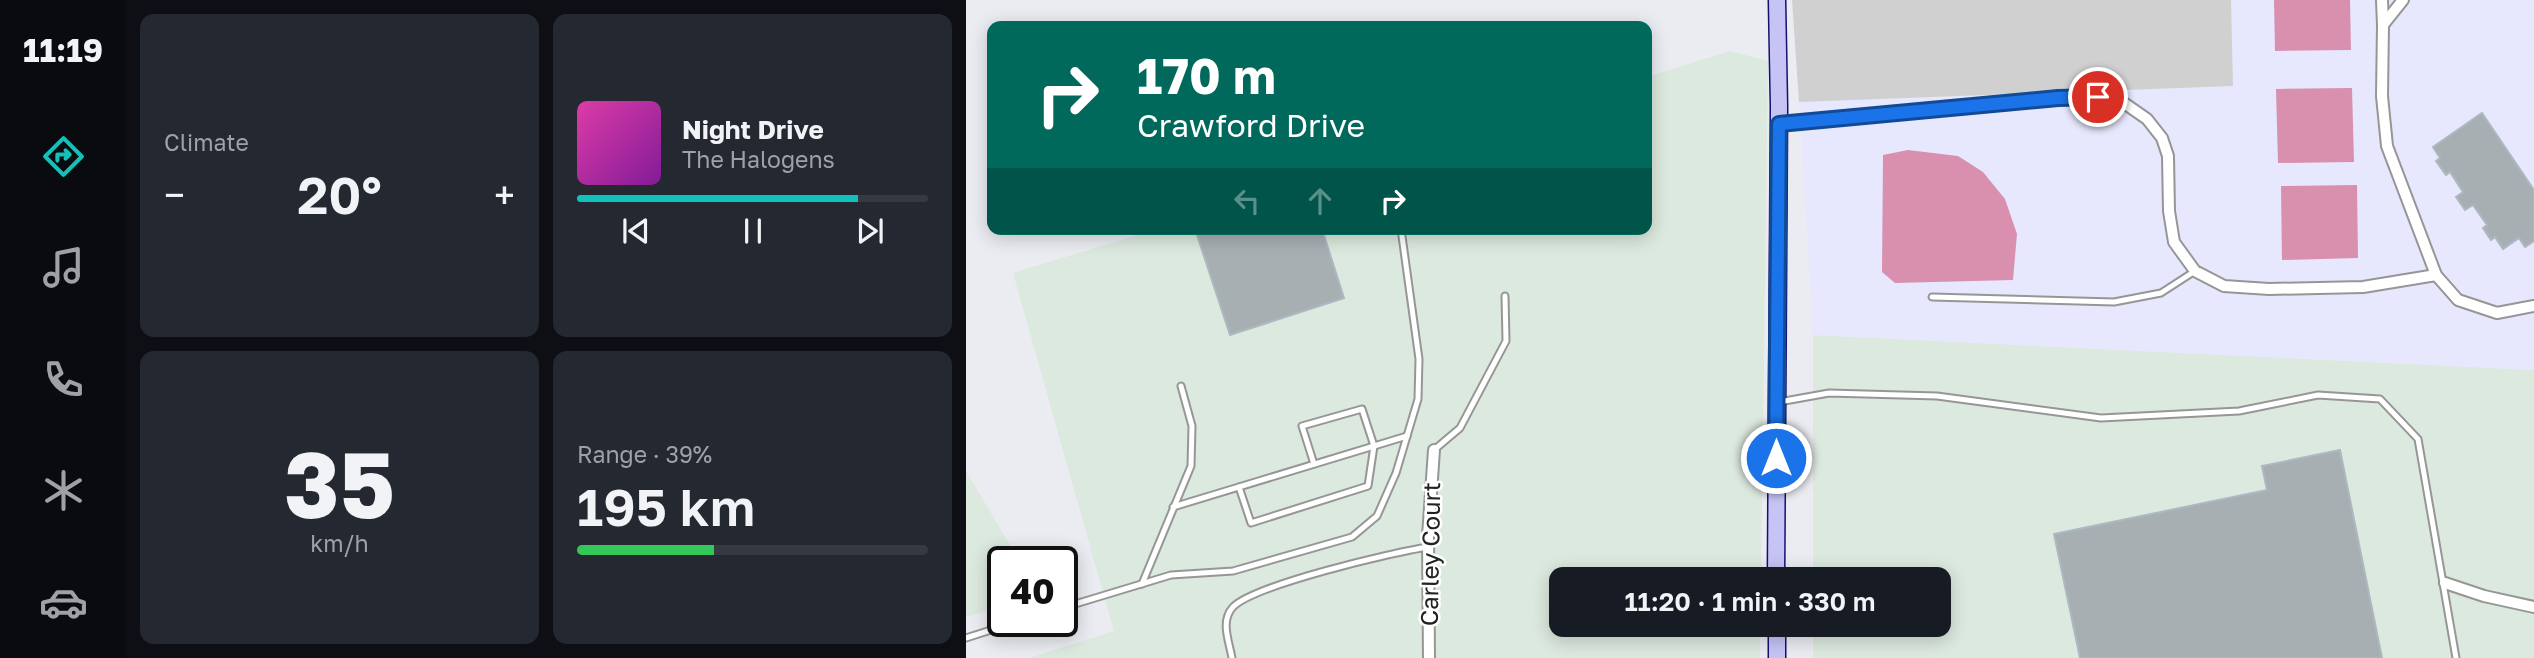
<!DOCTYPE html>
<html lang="en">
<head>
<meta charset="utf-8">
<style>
  body { margin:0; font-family:"Golos Text",sans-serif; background:#242831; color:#f1f3f6; height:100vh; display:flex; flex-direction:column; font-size:26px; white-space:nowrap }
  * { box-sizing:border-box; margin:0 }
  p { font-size:23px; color:#9ea1a6 }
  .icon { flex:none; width:38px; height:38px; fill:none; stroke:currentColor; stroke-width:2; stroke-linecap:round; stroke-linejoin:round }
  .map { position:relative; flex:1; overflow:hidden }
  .drawer { display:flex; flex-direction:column; gap:14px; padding:14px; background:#0d0f14; width:840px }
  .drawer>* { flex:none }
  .hud { position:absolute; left:21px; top:21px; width:665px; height:214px; border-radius:14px; box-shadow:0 4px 18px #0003; background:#00695c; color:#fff; overflow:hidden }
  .speed { position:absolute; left:21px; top:546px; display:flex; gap:14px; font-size:35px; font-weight:700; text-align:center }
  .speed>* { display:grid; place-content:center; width:91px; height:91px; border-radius:50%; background:#171b24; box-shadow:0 4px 18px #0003; line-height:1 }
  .speed .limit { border:4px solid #111; border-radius:10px; background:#fff; color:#111 }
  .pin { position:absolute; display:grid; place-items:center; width:60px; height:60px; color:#fff; margin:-30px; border:4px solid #fff; border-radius:50%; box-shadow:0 2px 7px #0007 }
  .me { position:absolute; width:77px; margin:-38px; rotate:0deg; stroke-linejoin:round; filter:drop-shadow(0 0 5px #0008) }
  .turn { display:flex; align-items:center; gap:24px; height:147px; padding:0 35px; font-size:32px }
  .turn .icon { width:91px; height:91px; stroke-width:2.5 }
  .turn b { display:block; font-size:49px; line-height:60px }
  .lanes { display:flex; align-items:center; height:66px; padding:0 35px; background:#0003; justify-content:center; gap:35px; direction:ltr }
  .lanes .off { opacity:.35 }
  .big { font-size:52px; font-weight:600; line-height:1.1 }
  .drawer .card { flex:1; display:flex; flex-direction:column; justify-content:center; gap:10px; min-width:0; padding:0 24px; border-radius:14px; background:#242831 }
  .drawer .dial { align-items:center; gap:0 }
  .dial b { font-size:91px; line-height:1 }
  .song { display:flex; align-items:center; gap:21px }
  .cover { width:84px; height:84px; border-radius:10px; background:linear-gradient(135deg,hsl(320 70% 55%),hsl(290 70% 35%)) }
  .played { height:7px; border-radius:4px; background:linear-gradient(90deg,#13c1bb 80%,#363941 80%) }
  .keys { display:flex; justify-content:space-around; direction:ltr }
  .heat { display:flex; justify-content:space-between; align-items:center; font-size:38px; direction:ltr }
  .charge { height:10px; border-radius:5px; background:linear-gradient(90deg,#34c759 39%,#363941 0) }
  .drawer .tiles { flex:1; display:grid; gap:14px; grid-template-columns:repeat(2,1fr) }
  .trip { position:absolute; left:583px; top:567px; width:402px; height:70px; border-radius:14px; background:#171b24; box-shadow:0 4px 18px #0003; font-weight:600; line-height:70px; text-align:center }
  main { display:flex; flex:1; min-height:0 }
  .dock { display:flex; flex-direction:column; width:126px; justify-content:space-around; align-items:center; background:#090b0e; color:#9ea1a6 }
  .dock .icon { width:49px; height:49px }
  .dock .current { color:#13c1bb }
  .dock b { font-size:32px; color:#f1f3f6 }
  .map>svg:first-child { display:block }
  .industrial { fill:#dce9de }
  .education { fill:#e7e8fd }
  .religious { fill:#d0d0d0 }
  .pitch { fill:#d890ae }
  .building { fill:#a8afb3; stroke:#adb9c2; stroke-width:2 }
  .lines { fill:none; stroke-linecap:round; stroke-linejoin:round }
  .lane-casing { stroke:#969696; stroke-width:9 }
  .street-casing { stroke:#969696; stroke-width:14 }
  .secondary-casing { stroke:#171072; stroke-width:19 }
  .lane { stroke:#fff; stroke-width:5 }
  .street { stroke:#fff; stroke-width:10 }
  .secondary { stroke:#c5c4f5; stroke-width:16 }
  .route-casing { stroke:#114b97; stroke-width:18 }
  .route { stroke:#1a73e8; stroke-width:12 }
  .labels { text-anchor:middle; stroke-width:5; stroke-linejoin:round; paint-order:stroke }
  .street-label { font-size:24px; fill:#222; stroke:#fff }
</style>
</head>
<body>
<main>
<nav class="dock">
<b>11:19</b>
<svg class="icon current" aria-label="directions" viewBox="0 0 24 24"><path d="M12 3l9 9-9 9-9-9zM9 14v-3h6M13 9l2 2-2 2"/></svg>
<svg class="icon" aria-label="music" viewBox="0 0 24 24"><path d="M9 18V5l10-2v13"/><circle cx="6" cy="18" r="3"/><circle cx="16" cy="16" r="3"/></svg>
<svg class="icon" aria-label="phone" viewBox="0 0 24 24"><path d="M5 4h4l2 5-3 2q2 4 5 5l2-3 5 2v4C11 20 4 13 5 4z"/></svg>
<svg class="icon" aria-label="climate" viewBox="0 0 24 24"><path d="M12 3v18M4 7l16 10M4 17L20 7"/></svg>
<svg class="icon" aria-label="car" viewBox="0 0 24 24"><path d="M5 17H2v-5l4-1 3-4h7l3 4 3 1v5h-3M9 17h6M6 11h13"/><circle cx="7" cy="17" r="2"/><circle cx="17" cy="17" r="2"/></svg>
</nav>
<section class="drawer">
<div class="tiles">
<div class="card"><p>Climate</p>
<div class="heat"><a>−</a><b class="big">20°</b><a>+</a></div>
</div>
<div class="card">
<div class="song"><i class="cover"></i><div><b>Night Drive</b><p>The Halogens</p></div></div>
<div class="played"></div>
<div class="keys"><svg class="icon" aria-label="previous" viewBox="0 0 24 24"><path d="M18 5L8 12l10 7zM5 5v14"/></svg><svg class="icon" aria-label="pause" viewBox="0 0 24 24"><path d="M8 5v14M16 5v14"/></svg><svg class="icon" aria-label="next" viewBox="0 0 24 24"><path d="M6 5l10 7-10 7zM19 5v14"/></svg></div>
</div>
<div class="card dial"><b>35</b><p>km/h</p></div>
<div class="card"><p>Range · 39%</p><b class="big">195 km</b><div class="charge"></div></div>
</div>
</section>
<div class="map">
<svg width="1568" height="658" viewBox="0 0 1568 658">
  <rect width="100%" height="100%" fill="#eaecf1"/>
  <g class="industrial">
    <polygon points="764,51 802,61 795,579 595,579 595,625 794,625 794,658 63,658 148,631 47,273 191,229 681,229 681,77"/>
    <polygon points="847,335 1568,370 1568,658 847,658 847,625 973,625 973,579 847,579"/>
    <polygon points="0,471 54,562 37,562 37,606 0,617"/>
  </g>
  <polygon class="education" points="1265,0 1568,0 1568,370 847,335 833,102 1267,86"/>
  <polygon class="religious" points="826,0 1265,0 1267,86 833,102"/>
  <g class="pitch">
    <polygon points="1308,0 1384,0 1385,50 1309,51"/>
    <polygon points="1386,88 1388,162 1312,163 1310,89"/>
    <polygon points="942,150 992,156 1017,172 1039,199 1051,234 1047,280 929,283 916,272 917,155"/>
    <polygon points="1391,185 1392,258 1316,260 1315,186"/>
  </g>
  <g class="building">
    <polygon points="1516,113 1568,190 1568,241 1559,247 1553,238 1537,249 1529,237 1525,240 1517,228 1521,225 1507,205 1499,210 1490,197 1497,192 1484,172 1480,175 1470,161 1474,158 1467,147"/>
    <polygon points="229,229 356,229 378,298 264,335"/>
    <polygon points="1374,450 1416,658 1114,658 1088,534 1301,490 1296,466"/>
  </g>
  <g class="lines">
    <g class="lane-casing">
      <g id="lane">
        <polyline points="966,297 1148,302 1195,293 1229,271"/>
        <polyline points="813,402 863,393 971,396 1135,418 1273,411 1352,395 1414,399 1452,439 1490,658"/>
        <polyline points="468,450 494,428 540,341 539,296"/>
        <polyline points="273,487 285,523 402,486 408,446 396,409 336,426 348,464"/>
        <polyline points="207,507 441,436"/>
        <polyline points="176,584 225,466 226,426 215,386"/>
        <polyline points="96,608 205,575 267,571 386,537 411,516 430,473 452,399 453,359 435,229"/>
        <polyline points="0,638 53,621"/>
        <path d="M266,658C263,641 254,621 267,607C288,585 428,552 462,547"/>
      </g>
    </g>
    <g class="street-casing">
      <g id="street">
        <polyline points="1416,0 1417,25"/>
        <polyline points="1437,0 1417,25 1416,96 1421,146 1470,275 1492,300 1531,313 1568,306"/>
        <polyline points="813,124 1092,98 1132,97 1158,103 1181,119 1196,138 1202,156 1203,211 1208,242 1229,271 1258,286 1303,289 1397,287 1470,275"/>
        <polyline points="1479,583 1518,596 1568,607"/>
        <polyline points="463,658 462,536 468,450"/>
      </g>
    </g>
    <g class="secondary-casing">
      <g id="secondary">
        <polyline points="810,579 813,107 811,0"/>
        <polyline points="811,625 811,658"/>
      </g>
    </g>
    <use href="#lane" class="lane"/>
    <use href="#street" class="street"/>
    <use href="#secondary" class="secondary"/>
  </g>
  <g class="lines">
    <g class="route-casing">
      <polyline id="route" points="810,458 813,124 1092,98 1132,97"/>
    </g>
    <use href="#route" class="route"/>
  </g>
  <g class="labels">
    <g class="street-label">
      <text transform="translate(465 554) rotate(-89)" y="8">Carley Court</text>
    </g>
  </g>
</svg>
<div class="speed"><div class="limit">40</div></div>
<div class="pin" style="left:1132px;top:97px;background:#d93025"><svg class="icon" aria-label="arrive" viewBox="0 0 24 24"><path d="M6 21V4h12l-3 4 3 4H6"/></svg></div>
<svg class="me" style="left:810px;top:458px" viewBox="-20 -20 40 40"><circle r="17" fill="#1a73e8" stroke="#fff" stroke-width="3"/><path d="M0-11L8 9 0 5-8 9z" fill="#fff"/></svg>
<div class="trip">11:20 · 1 min · 330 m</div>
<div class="hud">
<div class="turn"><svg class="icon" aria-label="right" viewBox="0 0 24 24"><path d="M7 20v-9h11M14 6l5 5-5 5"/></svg><div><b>170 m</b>Crawford Drive</div></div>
<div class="lanes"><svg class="icon off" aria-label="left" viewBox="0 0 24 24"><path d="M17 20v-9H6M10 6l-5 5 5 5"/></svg><svg class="icon off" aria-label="ahead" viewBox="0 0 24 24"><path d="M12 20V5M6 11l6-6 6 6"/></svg><svg class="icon" aria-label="right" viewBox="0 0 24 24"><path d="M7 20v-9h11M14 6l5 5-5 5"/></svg></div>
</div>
</div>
</main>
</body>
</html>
